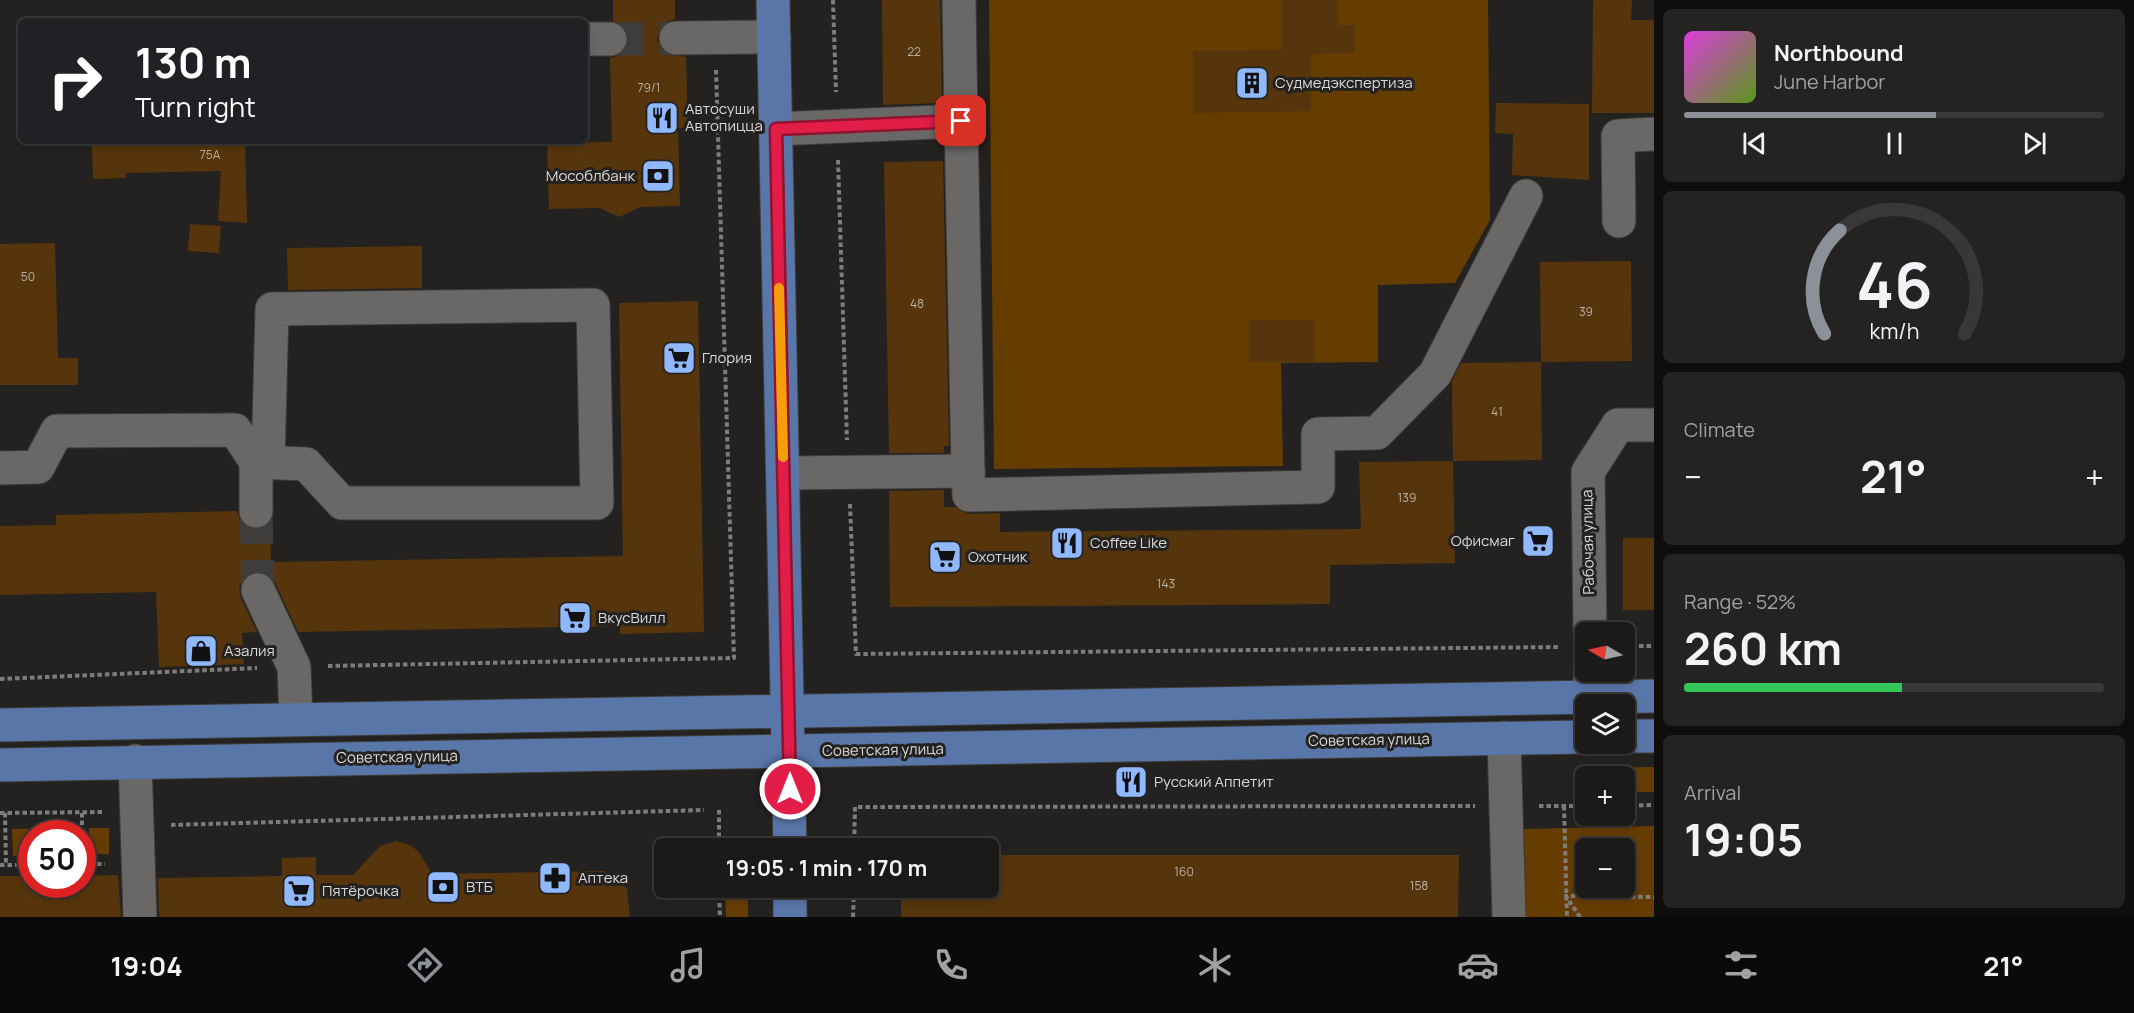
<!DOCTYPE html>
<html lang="en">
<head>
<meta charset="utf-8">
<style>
  body { margin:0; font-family:Manrope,sans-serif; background:#242321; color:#f1f3f6; height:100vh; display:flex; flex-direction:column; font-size:22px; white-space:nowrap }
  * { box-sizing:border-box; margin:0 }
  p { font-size:20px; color:#a0a1a2 }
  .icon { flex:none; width:33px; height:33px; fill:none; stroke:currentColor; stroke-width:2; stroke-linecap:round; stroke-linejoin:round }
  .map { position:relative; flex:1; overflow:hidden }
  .panel { display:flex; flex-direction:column; gap:9px; padding:9px; background:#0f0e0d; width:480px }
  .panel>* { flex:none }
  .banner { position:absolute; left:18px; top:18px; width:570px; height:126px; border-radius:9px; box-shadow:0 3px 9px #0003,0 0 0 2px #393837; background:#202124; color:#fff; overflow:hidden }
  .needle { width:39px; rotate:279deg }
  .tools { position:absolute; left:1575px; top:622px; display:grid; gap:12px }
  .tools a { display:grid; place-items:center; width:60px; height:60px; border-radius:9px; background:#1b1a18; box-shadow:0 3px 9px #0003,0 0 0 2px #393837; font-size:30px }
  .speed { position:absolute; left:18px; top:820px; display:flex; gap:12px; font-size:30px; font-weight:700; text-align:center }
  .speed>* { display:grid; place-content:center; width:78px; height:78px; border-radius:50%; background:#1b1a18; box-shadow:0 3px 9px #0003,0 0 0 2px #393837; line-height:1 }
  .speed .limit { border:9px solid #d22; background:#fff; color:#111 }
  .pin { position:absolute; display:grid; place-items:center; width:51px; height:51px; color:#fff; margin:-26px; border-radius:12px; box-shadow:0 3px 9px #0006 }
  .me { position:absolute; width:66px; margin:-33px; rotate:0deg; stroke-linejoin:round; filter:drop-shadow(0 0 4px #0008) }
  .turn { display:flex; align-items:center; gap:21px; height:126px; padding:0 18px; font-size:27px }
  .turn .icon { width:78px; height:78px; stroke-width:2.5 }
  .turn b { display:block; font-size:42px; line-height:51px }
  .big { font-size:45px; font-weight:700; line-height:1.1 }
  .panel .tile { flex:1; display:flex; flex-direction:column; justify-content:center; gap:9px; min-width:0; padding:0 21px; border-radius:9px; background:#242321 }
  .panel .dial { align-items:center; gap:0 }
  .dial svg { height:156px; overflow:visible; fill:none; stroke:#393837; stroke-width:7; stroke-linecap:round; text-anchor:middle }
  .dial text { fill:#f1f3f6; stroke:none }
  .song { display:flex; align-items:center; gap:18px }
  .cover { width:72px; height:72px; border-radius:9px; background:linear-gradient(135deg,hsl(300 70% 55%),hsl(90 70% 35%)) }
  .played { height:6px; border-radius:3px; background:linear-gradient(90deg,#8c9099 60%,#393837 60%) }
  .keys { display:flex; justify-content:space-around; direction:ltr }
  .heat { display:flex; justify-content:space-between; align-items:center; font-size:33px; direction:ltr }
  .charge { height:9px; border-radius:4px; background:linear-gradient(90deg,#34c759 52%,#393837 0) }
  .trip { position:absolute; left:654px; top:838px; width:345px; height:60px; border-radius:9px; background:#1b1a18; box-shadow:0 3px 9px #0003,0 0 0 2px #393837; font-weight:700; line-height:60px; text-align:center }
  .tab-bar { display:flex; height:96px; justify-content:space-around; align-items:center; background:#0b0a0a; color:#a0a1a2 }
  .tab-bar .icon { width:42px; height:42px }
  .tab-bar .active { color:#8c9099 }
  .tab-bar b { font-size:27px; color:#f1f3f6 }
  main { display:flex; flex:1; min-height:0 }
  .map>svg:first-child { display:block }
  .green { fill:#663d01; fill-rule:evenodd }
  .building { fill:#56350c }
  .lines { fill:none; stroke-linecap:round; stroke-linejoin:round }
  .minor-tunnel { stroke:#3f3d3c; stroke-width:33; stroke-dasharray:33 16; stroke-linecap:butt }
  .minor-casing { stroke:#3e3d3b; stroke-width:35 }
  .major-casing { stroke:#3e3d3b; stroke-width:35 }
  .path { stroke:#7f7d7c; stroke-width:4; stroke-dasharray:4.5 3; stroke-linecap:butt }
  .minor { stroke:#6a6866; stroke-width:33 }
  .major { stroke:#5976a9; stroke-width:33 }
  .route-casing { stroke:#92132f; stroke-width:15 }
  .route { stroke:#e11d48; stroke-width:10 }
  .slow { stroke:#f59e0b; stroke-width:10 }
  .labels { text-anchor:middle; stroke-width:6; stroke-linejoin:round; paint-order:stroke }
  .number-label { font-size:12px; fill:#b9b0a5 }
  .poi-label { font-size:15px; fill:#dad9d8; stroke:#242220; text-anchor:start }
  .street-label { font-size:15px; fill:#dad9d8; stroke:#242220 }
</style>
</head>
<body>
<main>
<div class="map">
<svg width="1654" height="917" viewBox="0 0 1654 917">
  <rect width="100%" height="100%" fill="#242220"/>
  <g class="green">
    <polygon points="989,0 1488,0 1490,220 1455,283 1378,285 1378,362 1281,363 1283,466 994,469"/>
    <polygon points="1654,767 1654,792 1625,792 1624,777 1586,777 1585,793 1584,768"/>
    <path d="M1654,826V917H1526L1524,829ZM1586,849H1624V888H1586Z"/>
    <polygon points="71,828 71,834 32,834 31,855 13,856 12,829"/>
    <rect x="89" y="828" width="20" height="26"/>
    <polygon points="725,888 748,888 748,917 726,917"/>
  </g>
  <g class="building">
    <polygon points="613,0 675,0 675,19 666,22 660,28 657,39 660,47 666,54 686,57 688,128 678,128 680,206 640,207 619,217 600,208 549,209 547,143 612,142 610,58 620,55 626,48 629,40 626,29 613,21"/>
    <polygon points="882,0 940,0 942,103 883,105"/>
    <polygon points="1282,0 1337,0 1338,25 1355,25 1355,53 1311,54 1311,111 1193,113 1193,51 1282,50"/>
    <polygon points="1593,0 1632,0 1631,20 1654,20 1654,113 1592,113"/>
    <polygon points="1496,103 1589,104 1589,180 1512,175 1513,134 1495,133"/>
    <polygon points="92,141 245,141 247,223 218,221 221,171 126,173 126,178 93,179"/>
    <polygon points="943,161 949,446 944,446 944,453 889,453 884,162"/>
    <polygon points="190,224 221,226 219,253 188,251"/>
    <polygon points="55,243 58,358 78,358 78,385 0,385 0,244"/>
    <polygon points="422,246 422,288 288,290 287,248"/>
    <polygon points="1631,261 1632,361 1541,362 1540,262"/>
    <polygon points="698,301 704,632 620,634 620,626 298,632 275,582 268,574 259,571 251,573 243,579 239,588 241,598 257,632 242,633 244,664 159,667 156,592 0,595 0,526 56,525 56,515 237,511 240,521 247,527 257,530 270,522 271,562 623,556 619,303"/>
    <polygon points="1249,320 1314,320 1315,362 1249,362"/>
    <polygon points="1541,362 1542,460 1453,461 1452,381 1461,363"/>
    <polygon points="1453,461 1455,563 1330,565 1330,604 890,607 889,491 944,490 944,507 955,507 969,514 1000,513 1000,532 1361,529 1359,462"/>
    <rect x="1623" y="538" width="31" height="72"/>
    <polygon points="396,841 410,845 419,852 432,874 604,871 620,880 627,889 630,917 159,917 158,878 282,876 282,858 316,857 316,875 353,875 380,846"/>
    <polygon points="988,855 1459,855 1458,917 901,917 901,888 988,888"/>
    <polygon points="118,875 121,917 0,917 0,876 32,876 32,885 82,885 82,876"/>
  </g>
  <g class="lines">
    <g class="minor-tunnel">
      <polyline points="610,39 676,38"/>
      <polyline points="256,511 258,590"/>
    </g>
    <g class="minor-casing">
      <g id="minor">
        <polyline points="959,0 961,121"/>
        <polyline points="676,38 774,37"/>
        <polyline points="585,39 610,39"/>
        <polyline points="776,129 961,121 968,471"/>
        <polyline points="1619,221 1618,136 1654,134"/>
        <polyline points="256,462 306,464 342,503 597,503 593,305 272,309 268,462"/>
        <polyline points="0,468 38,467 57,431 235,430 256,462 256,511"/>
        <polyline points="784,473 968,471 969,495 1318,487 1318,434 1377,433 1435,374 1526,196"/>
        <polyline points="258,590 294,667 296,719"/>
        <polyline points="1590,633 1588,472 1618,425 1654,425"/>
        <polyline points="1590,697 1590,672"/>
        <polyline points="1504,738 1509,917"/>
        <polyline points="135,761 140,917"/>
      </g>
    </g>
    <g class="major-casing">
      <g id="major">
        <polyline points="773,0 790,849"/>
        <polyline points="0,725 1654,696"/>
        <polyline points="1624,736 1654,736"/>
        <polyline points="0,765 1586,737"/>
        <polyline points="790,917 790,888"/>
      </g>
    </g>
    <g class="path">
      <polyline points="833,0 836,92"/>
      <polyline points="838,160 847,440"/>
      <polyline points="850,504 856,654 1560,647"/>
      <polyline points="1624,646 1654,646"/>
      <polyline points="328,666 734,658 716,70"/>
      <polyline points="0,679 257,668"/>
      <polyline points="1539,806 1586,806"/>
      <polyline points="1564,806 1567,917"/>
      <polyline points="1624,806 1654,805"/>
      <polyline points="719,810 719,849"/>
      <polyline points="0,813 104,812"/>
      <polyline points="5,813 6,865"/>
      <polyline points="82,813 82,834"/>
      <polyline points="171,825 704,810"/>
      <polyline points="854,849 855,807 1475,806"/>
      <polyline points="82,864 105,864"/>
      <polyline points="0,865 32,865"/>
      <polyline points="719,888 720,917"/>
      <polyline points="853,917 854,888"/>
      <polyline points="1580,917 1566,896 1654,897"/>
    </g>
    <use href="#minor" class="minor"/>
    <use href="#major" class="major"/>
  </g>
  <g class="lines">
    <g class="route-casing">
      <polyline id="route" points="790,789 776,129 961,121"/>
    </g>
    <use href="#route" class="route"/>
    <polyline class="slow" points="779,288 783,457"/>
  </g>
  <defs>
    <g id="building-square" transform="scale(1.725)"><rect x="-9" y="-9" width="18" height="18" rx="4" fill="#8fb8fd" stroke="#242220"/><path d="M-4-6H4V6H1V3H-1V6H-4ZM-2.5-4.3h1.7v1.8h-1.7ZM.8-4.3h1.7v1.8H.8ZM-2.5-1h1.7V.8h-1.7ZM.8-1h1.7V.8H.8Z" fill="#111"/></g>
    <g id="restaurant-square" transform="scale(1.725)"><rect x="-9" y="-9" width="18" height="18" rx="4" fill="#8fb8fd" stroke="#242220"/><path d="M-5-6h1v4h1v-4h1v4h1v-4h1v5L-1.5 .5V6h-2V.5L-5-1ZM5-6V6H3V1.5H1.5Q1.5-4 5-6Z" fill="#111"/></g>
    <g id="bank-square" transform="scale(1.725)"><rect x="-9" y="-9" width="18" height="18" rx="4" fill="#8fb8fd" stroke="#242220"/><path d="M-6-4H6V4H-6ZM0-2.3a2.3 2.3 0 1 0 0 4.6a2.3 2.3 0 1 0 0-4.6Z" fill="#111"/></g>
    <g id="supermarket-square" transform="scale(1.725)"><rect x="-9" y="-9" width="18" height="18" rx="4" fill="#8fb8fd" stroke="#242220"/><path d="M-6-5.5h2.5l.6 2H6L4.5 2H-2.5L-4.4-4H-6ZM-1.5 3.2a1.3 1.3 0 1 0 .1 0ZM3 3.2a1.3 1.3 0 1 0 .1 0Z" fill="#111"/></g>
    <g id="shop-square" transform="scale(1.725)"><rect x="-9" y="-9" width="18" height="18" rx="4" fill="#8fb8fd" stroke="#242220"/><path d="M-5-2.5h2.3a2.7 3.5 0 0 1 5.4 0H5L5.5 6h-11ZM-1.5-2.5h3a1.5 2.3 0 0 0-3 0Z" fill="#111"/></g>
    <g id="pharmacy-square" transform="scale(1.725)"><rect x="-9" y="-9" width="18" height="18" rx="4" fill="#8fb8fd" stroke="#242220"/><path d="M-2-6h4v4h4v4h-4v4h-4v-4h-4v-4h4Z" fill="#111"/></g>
  </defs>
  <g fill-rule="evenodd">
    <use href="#building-square" x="1252" y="83"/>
    <use href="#restaurant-square" x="662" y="118"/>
    <use href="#bank-square" x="658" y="176"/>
    <use href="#supermarket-square" x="679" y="358"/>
    <use href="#supermarket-square" x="1538" y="541"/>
    <use href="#restaurant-square" x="1067" y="543"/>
    <use href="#supermarket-square" x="945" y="557"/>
    <use href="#supermarket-square" x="575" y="618"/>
    <use href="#shop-square" x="201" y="651"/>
    <use href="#restaurant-square" x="1131" y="782"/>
    <use href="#pharmacy-square" x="555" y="878"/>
    <use href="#bank-square" x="443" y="887"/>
    <use href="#supermarket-square" x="299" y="891"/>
  </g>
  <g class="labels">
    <g class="number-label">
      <text x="914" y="56">22</text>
      <text x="649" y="92">79/1</text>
      <text x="210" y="159">75А</text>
      <text x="28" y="281">50</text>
      <text x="917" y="308">48</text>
      <text x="1586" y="316">39</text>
      <text x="1497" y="416">41</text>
      <text x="1407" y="502">139</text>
      <text x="1166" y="588">143</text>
      <text x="1184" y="876">160</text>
      <text x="1419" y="890">158</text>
    </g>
    <g class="poi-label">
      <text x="1275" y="88">Судмедэкспертиза</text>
      <text x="685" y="114">Автосуши<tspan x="685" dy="17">Автопицца</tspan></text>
      <text x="635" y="181" text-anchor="end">Мособлбанк</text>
      <text x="702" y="363">Глория</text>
      <text x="1515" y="546" text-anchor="end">Офисмаг</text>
      <text x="1090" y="548">Coffee Like</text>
      <text x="968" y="562">Охотник</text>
      <text x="598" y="623">ВкусВилл</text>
      <text x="224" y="656">Азалия</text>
      <text x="1154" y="787">Русский Аппетит</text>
      <text x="578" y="883">Аптека</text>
      <text x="466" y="892">ВТБ</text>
      <text x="322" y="896">Пятёрочка</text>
    </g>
    <g class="street-label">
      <text transform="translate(1588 542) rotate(-91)" y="5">Рабочая улица</text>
      <text transform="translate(1369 740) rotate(-1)" y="5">Советская улица</text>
      <text transform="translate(883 750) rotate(-1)" y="5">Советская улица</text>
      <text transform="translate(397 757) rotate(-1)" y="5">Советская улица</text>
    </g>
  </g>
</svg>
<div class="tools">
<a><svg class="needle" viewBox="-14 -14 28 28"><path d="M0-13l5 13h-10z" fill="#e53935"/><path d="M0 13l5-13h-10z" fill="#a0a1a2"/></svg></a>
<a><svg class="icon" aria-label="layers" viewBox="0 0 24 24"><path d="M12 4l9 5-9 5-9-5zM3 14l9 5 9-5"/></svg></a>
<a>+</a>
<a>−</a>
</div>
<div class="speed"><div class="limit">50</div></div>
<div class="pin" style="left:961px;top:121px;background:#d93025"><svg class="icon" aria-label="arrive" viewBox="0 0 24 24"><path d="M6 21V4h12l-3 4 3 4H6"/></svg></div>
<svg class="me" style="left:790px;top:789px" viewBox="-20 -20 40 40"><circle r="17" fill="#e11d48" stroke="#fff" stroke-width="3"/><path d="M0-11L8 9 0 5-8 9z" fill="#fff"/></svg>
<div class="trip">19:05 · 1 min · 170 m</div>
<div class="banner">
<div class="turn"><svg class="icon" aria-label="right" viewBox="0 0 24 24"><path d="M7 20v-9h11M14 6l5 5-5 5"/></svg><div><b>130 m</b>Turn right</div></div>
</div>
</div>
<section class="panel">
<div class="tile">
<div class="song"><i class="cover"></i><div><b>Northbound</b><p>June Harbor</p></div></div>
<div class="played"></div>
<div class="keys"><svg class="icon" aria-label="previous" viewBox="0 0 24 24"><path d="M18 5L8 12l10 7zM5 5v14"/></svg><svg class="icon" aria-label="pause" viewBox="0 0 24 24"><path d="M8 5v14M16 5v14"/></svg><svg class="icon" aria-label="next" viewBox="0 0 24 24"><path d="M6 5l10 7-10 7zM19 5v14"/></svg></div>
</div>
<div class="tile dial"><svg viewBox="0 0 100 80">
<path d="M14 69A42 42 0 1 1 86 69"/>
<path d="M14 69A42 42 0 0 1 22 16" stroke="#8c9099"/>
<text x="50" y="56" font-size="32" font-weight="700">46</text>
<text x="50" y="72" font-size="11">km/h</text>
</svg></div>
<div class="tile"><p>Climate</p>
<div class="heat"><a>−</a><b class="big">21°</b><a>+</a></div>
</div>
<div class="tile"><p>Range · 52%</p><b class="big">260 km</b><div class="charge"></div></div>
<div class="tile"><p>Arrival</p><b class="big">19:05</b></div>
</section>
</main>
<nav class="tab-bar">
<b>19:04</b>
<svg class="icon active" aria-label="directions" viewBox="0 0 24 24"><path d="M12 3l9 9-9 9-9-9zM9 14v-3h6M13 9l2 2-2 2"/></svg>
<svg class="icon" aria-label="music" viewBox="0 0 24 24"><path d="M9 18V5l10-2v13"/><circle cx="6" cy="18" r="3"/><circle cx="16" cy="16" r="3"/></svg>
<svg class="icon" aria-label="phone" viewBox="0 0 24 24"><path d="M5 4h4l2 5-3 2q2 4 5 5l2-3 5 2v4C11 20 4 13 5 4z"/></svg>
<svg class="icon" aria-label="climate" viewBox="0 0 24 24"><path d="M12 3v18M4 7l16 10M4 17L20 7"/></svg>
<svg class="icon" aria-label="car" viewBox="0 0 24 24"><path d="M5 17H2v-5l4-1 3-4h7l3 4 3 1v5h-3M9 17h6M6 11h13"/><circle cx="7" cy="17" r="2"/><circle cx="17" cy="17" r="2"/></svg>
<svg class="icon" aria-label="filters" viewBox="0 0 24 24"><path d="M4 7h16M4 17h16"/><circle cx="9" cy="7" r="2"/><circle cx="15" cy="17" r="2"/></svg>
<b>21°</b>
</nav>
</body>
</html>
